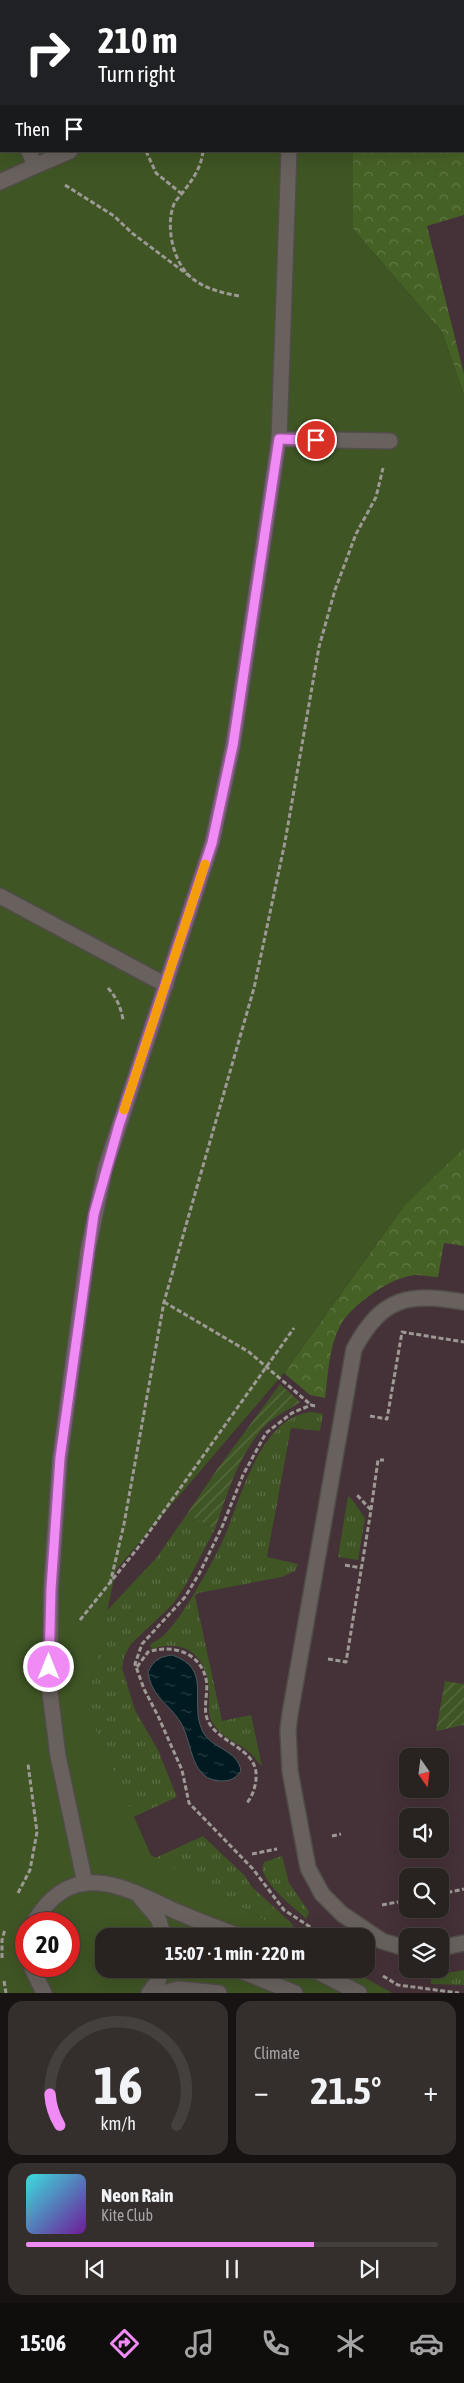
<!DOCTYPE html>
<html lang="en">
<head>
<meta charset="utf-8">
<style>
  body { margin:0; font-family:"Asap Condensed",sans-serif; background:#342f2d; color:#f1f3f6; height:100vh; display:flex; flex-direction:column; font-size:19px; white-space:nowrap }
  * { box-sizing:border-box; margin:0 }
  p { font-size:16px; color:#a5a4a5 }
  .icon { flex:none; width:28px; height:28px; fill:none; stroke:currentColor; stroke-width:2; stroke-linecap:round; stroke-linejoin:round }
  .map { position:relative; height:1993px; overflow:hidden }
  .details { display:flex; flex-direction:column; gap:8px; padding:8px; background:#161312; flex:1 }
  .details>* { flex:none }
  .banner { position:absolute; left:0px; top:0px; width:465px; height:152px; box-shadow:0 5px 20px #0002,0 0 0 1px #44403e; background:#202124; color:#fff; overflow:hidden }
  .needle { width:32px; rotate:166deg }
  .controls { position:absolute; left:399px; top:1748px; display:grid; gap:10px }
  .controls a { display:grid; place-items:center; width:50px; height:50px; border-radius:10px; background:#282320; box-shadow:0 5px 20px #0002,0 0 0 1px #44403e; font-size:25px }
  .speed { position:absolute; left:15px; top:1912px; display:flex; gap:10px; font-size:25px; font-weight:700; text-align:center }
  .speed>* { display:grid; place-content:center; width:65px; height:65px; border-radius:50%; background:#282320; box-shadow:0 5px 20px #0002,0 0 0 1px #44403e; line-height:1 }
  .speed .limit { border:8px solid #d22; background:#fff; color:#111 }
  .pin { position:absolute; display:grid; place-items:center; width:42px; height:42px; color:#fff; margin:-21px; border:2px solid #fff; border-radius:50%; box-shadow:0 1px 5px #0007 }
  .me { position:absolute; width:55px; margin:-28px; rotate:0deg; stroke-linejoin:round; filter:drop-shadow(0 0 4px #0008) }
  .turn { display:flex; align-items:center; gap:18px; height:105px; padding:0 15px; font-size:22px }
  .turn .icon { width:65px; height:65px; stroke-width:2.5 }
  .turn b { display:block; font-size:35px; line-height:42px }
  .then { display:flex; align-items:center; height:48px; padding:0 15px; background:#0003; gap:10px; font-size:19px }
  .big { font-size:38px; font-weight:700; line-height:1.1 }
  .details .tile { flex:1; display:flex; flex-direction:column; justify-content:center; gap:8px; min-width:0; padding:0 18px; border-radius:15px; background:#342f2d }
  .details .dial { align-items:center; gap:0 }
  .dial svg { height:130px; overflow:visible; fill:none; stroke:#44403e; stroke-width:7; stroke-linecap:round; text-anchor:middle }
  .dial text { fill:#f1f3f6; stroke:none }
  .song { display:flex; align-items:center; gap:15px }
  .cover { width:60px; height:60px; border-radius:8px; background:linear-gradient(135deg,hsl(180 70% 55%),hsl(280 70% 35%)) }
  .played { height:5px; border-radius:2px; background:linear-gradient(90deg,#f08bf5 70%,#44403e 70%) }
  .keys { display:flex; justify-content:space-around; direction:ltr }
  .heat { display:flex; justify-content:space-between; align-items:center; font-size:28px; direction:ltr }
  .details .tiles { flex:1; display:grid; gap:8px; grid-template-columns:1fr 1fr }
  .tile:last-child { grid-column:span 2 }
  .trip { position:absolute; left:95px; top:1928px; width:280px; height:50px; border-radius:15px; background:#282320; box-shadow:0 5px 20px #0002,0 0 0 1px #44403e; font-weight:700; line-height:50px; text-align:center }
  .menu { display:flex; height:80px; justify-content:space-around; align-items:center; background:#100e0d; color:#a5a4a5 }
  .menu .icon { width:35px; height:35px }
  .menu .current { color:#f08bf5 }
  .menu b { font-size:22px; color:#f1f3f6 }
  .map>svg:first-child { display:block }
  .commercial { fill:#453138; fill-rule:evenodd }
  .grass { fill:url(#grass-tufts) }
  .forest { fill:url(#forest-crowns) }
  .garden { fill:url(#garden-furrows) }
  .pitch { fill:#3f5524; fill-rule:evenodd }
  .water { fill:url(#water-ripples); stroke:#4a5b5f }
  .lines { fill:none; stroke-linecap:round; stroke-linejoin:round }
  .lane-casing { stroke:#504c48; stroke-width:18 }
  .street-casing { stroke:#504c48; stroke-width:18 }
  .path { stroke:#9d9995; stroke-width:3; stroke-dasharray:5 2.5; stroke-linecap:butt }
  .lane { stroke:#68615d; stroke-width:15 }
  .street { stroke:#68615d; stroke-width:15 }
  .route-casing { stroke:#9c5a9f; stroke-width:12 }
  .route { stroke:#f08bf5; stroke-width:9 }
  .slow { stroke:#f59e0b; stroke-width:9 }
</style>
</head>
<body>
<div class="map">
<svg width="464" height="1993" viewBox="0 0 464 1993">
  <defs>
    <pattern id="grass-tufts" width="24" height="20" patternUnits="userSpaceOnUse" patternTransform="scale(1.25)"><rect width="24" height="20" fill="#3f5524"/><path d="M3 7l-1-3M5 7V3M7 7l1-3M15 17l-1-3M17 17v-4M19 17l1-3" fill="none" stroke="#5b6e44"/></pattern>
    <pattern id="forest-crowns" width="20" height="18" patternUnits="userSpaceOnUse" patternTransform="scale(1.25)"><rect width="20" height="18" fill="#466126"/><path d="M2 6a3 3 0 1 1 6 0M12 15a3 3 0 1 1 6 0" fill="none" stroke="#617846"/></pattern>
    <pattern id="garden-furrows" width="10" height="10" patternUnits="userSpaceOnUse" patternTransform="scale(1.25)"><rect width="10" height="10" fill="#3f5524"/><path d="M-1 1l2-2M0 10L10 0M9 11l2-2" fill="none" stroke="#5b6e44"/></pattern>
    <pattern id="water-ripples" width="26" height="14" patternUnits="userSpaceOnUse" patternTransform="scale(1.25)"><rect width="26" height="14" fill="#001a21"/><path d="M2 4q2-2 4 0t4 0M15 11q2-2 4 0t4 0" fill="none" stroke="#263c42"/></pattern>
  </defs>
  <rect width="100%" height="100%" fill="#352f2b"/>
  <g class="commercial">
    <polygon points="355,0 464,0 464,395 442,332 353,151 464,151 464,1"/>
    <path d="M464,1148V1993H392L350,1969H366V1936H293L151,1855L86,1708L115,1570L284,1373ZM408,1756H440V1789H408ZM408,1816H440V1849H408ZM408,1876H440V1909H408ZM408,1936H440V1969H408Z"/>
  </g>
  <g class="grass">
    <path d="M312,1412L323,1414L320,1431L291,1428L267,1557L298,1564L295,1571L282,1577L198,1593L195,1596L222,1721L251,1715L262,1766C257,1762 254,1756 249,1752C235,1740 220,1738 211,1720C207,1710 210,1700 209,1690C207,1656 185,1638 152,1649L150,1645C154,1641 159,1640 163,1636C173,1627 189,1603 196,1590C206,1574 215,1557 223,1540C241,1500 259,1416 312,1412Z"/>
    <polygon points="348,1496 351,1498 365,1518 358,1560 338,1557"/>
    <polygon points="187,1514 215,1529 185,1586 173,1604 131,1644 124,1657 122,1668 135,1710 158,1750 177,1797 116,1825 84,1768 87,1632 157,1557"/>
    <polygon points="203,1836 244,1875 252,1887 291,1923 301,1936 284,1936 140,1865"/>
    <path d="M282,1856L289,1883L309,1912L306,1919C292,1905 267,1888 262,1868L264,1862Z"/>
    <polygon points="464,1970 464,1985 431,1984 431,1976"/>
  </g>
  <g class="forest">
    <polygon points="355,0 464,0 464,215 427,226 464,374 464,395 442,332 353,229 353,151 464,151 464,1"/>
    <path d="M464,654V1246L444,1243L438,1277C431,1277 422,1275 415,1275C391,1277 351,1305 340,1326C329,1347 328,1375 325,1398L310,1395L284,1373L403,1207Z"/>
  </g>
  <g class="garden">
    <path d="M280,1384L300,1402C288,1410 273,1417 263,1428C238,1456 227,1495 215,1529L187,1514L216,1471Z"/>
    <polygon points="445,1681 464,1684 464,1725 436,1731"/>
  </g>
  <path class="pitch" d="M0,0H355L1,1V151H353V229L442,332L464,395V1148L403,1207L284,1373L116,1570L86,1708L151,1855L293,1936H104V1969H350L392,1993H0ZM26,1924H69V1966H26Z"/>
  <path class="water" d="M172,1655C213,1669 189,1700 202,1730C210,1749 238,1749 241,1771C236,1778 231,1781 222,1781C190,1781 193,1744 181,1723C168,1702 152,1698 148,1672C154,1660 159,1657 172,1655Z"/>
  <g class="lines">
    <g class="lane-casing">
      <g id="lane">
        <polyline points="304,1 304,0"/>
        <polyline points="0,82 1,85"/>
        <polyline points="35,166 70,151"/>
        <polyline points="0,182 35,166 29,151"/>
        <polyline points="279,439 390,441"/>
        <polyline points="0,896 166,985"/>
        <polyline points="85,1883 58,1756 50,1693 51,1589 60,1458 88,1250 105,1169 212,843 233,745 279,439 289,151"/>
        <polyline points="440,1948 464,1943"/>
        <path d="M408,1949L382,1941L342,1914L322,1894L308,1868L290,1771L288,1730L290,1714L354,1349C383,1296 408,1293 464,1302"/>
      </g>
    </g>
    <g class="street-casing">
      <g id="street">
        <polyline points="140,1897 158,1918 164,1936"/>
        <path d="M33,1924C71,1858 121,1885 175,1911C196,1920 217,1928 239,1936"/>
        <polyline points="31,1966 44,1993"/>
        <polyline points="237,1969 295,1993"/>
        <polyline points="313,1969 359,1993"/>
        <polyline points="149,1993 158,1981 162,1969"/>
        <polyline points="163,1993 178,1989 219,1993"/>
      </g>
    </g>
    <g class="path">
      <polyline points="225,1 225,0"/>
      <polyline points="146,151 156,173 182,194"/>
      <path d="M203,151C201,168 193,179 183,192C180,196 176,200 174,204C165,226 173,264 193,279C206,289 223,293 239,296"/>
      <polyline points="65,185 114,216 132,233 192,278"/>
      <path d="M108,988C116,997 121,1007 123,1020"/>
      <polyline points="164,1302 249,1352 311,1405"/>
      <polyline points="315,1406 311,1405 292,1413 266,1433 243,1475 222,1527 199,1574 185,1597 142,1644 135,1664 144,1689 158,1716 182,1770 189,1803 253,1869 284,1910 315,1930"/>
      <polyline points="370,1416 387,1419 402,1332 464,1342"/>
      <polyline points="371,1510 378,1460 384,1460"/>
      <polyline points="345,1565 361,1568"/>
      <polyline points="110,1584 124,1524 164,1302 254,988 285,842 319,647 335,590 356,534 376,497 383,468"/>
      <polyline points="80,1620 137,1549 294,1328"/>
      <polyline points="328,1659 346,1662 371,1510 357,1495"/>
      <path d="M137,1667L148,1652C172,1644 200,1652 206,1679C209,1692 202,1708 208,1721C220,1745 259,1748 256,1779C255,1789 252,1797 246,1804"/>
      <polyline points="332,1836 341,1834"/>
      <polyline points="252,1854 277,1849"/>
      <polyline points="18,1893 30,1870 37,1832 28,1764"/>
      <polyline points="440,1894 464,1889"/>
      <polyline points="382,1905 408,1900"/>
      <polyline points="2,1958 2,1940 5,1929"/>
      <polyline points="383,1976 398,1985 459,1993"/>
      <polyline points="4,1981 6,1993"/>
    </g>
    <use href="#lane" class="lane"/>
    <use href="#street" class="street"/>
  </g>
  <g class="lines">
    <g class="route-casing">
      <polyline id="route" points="49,1667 51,1589 60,1458 94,1214 119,1125 212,843 233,745 279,439 316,440"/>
    </g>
    <use href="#route" class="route"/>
    <polyline class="slow" points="124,1110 205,864"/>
  </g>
</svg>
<div class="controls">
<a><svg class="needle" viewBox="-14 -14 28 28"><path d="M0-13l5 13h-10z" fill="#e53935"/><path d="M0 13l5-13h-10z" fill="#a5a4a5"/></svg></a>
<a><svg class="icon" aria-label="sound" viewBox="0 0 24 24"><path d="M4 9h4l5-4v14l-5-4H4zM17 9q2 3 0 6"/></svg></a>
<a><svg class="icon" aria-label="search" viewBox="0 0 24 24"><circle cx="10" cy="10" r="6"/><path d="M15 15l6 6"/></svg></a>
<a><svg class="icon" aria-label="layers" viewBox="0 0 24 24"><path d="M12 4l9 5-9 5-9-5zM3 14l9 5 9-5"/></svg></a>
</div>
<div class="speed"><div class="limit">20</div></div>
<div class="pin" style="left:316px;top:440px;background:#d93025"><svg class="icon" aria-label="arrive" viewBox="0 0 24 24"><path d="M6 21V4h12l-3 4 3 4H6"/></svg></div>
<svg class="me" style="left:49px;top:1667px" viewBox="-20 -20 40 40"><circle r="17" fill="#f08bf5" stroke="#fff" stroke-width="3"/><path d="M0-11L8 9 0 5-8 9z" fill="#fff"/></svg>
<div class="trip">15:07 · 1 min · 220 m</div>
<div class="banner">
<div class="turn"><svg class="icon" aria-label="right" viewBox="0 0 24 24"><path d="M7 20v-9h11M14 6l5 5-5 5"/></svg><div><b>210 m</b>Turn right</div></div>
<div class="then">Then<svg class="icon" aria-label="arrive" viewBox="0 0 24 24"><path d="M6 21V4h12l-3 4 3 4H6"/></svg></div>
</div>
</div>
<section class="details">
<div class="tiles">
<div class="tile dial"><svg viewBox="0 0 100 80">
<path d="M14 69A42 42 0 1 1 86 69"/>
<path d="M14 69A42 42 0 0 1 8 50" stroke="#f08bf5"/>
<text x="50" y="56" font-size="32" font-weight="700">16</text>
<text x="50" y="72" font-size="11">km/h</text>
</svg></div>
<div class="tile"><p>Climate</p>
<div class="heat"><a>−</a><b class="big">21.5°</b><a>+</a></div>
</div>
<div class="tile">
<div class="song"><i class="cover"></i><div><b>Neon Rain</b><p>Kite Club</p></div></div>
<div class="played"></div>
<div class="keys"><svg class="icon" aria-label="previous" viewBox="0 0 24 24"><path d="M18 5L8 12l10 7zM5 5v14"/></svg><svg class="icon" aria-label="pause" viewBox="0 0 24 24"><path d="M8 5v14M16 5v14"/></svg><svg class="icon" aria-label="next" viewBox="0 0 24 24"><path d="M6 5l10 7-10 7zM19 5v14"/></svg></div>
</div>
</div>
</section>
<nav class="menu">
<b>15:06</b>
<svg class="icon current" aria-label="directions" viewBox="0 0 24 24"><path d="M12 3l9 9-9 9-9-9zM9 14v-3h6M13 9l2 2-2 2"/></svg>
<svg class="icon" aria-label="music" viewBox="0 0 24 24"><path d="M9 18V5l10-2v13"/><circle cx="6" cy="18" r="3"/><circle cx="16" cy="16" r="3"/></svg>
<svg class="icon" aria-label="phone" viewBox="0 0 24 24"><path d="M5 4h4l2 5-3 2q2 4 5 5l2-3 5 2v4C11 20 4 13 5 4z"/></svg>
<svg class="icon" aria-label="climate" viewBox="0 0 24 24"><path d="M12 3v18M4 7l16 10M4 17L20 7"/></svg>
<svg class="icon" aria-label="car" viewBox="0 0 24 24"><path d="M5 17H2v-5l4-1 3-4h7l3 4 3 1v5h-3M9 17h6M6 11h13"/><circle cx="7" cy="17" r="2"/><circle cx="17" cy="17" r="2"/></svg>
</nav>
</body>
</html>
